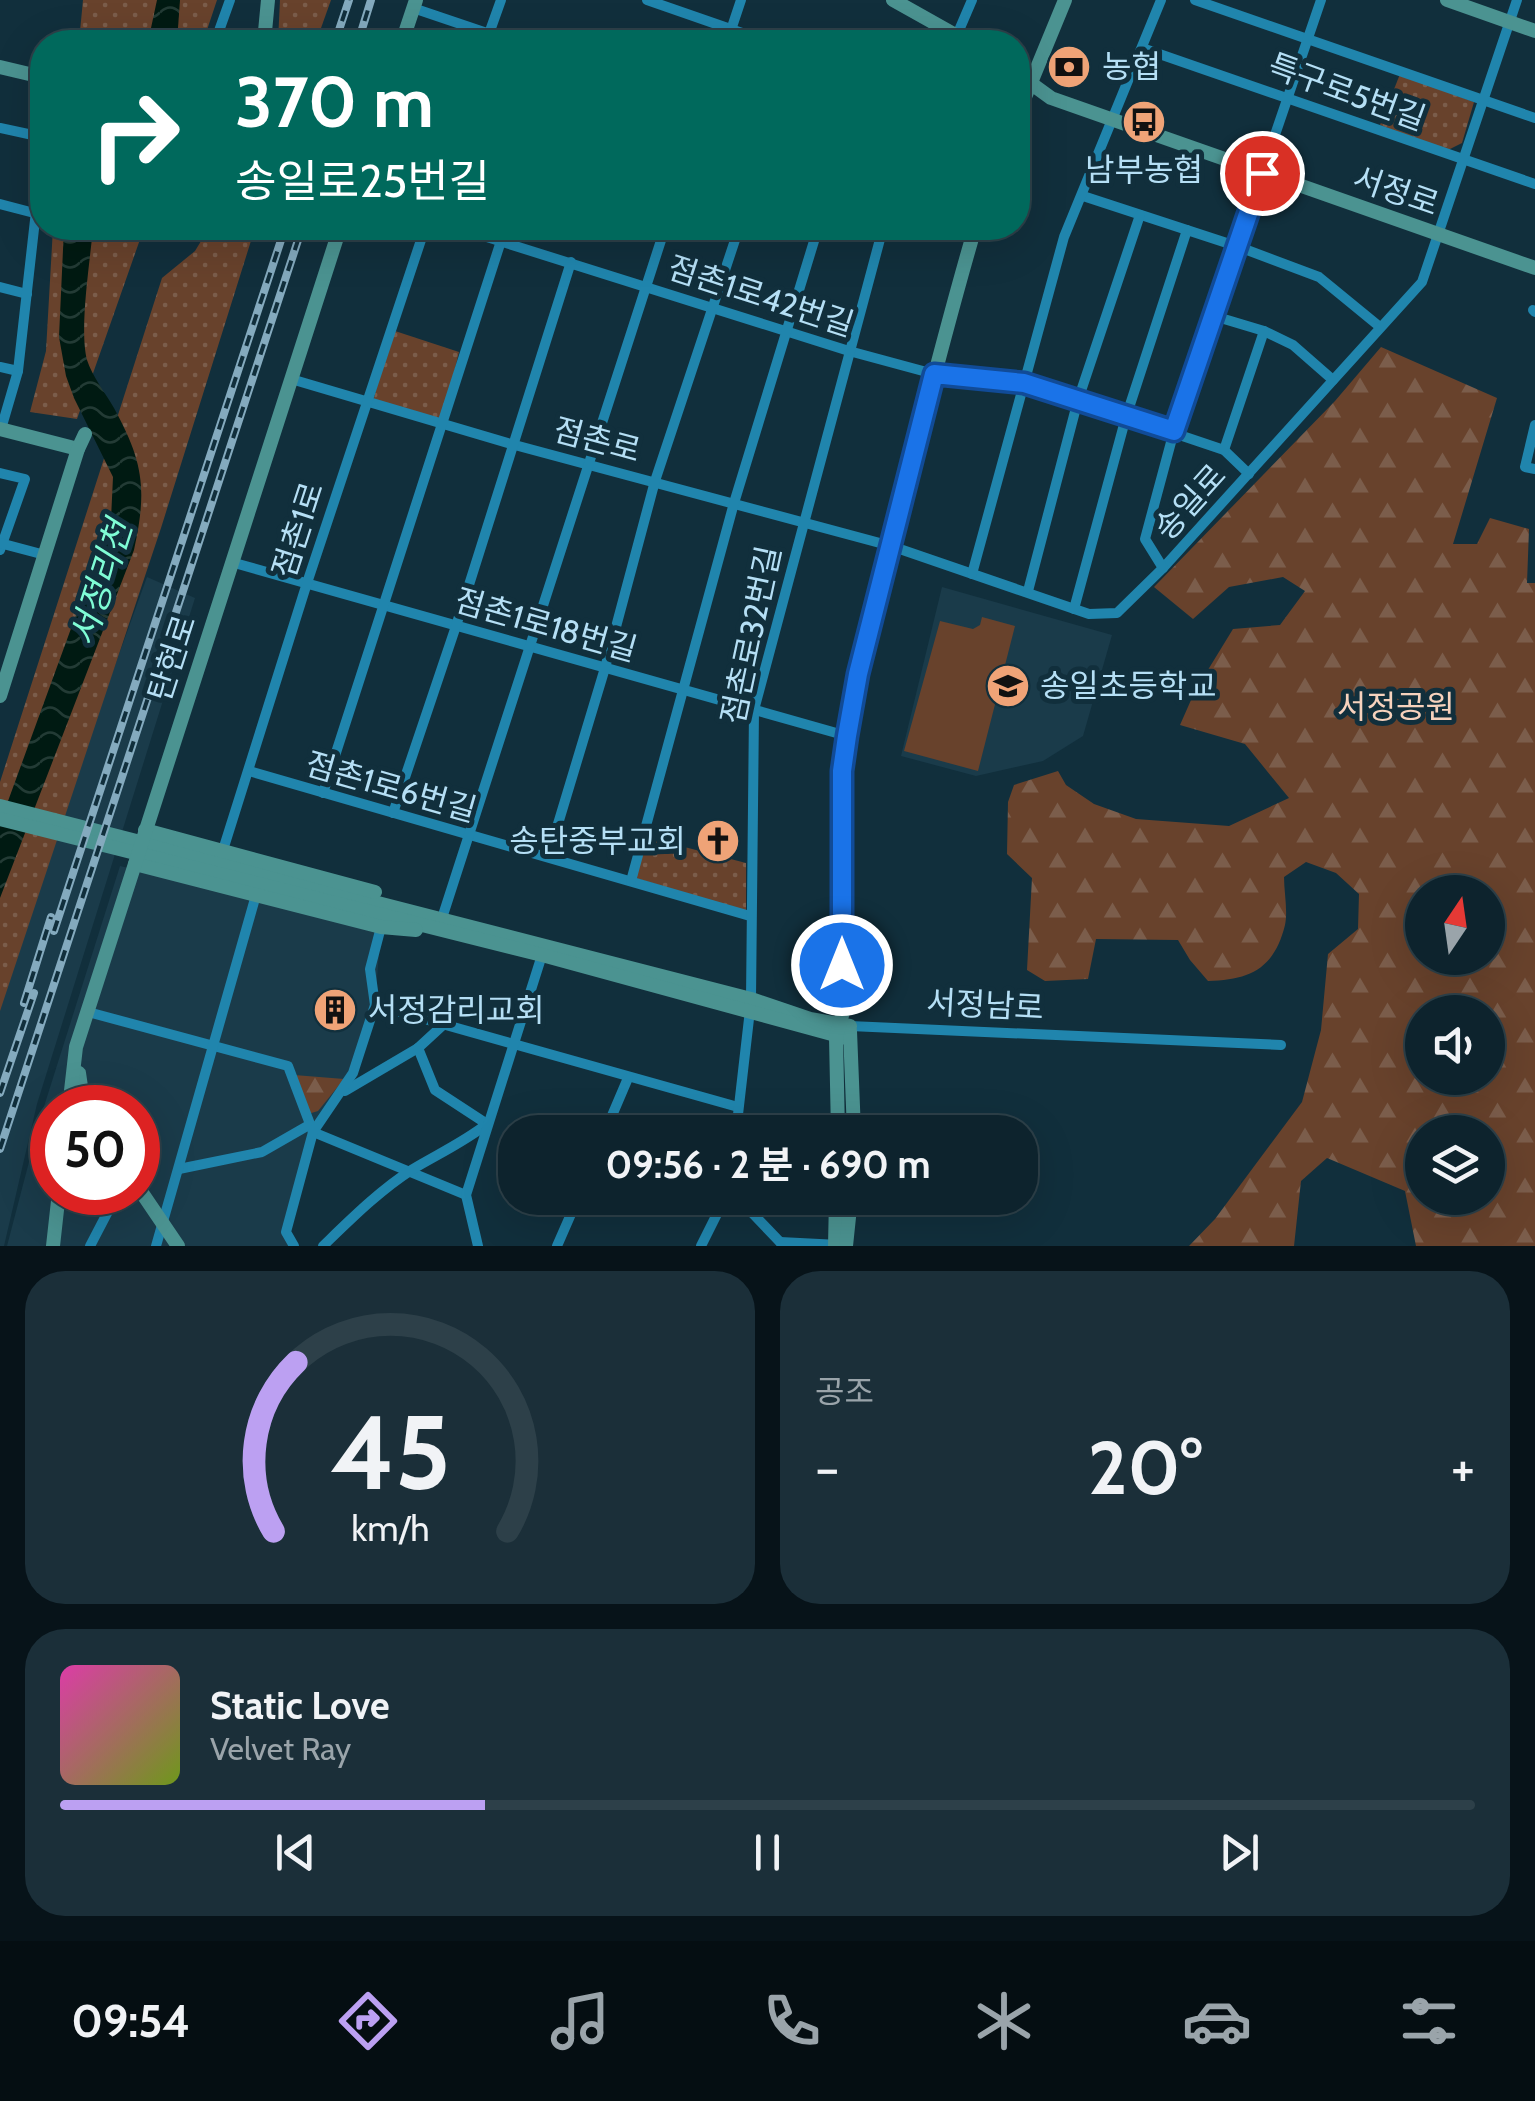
<!DOCTYPE html>
<html lang="ko">
<head>
<meta charset="utf-8">
<style>
  body { margin:0; font-family:Cabin,"Noto Sans KR",sans-serif; background:#1b2f39; color:#f1f3f6; height:100vh; display:flex; flex-direction:column; font-size:38px; white-space:nowrap }
  * { box-sizing:border-box; margin:0 }
  p { font-size:32px; color:#9aa4aa }
  .icon { flex:none; width:55px; height:55px; fill:none; stroke:currentColor; stroke-width:2; stroke-linecap:round; stroke-linejoin:round }
  .map { position:relative; height:1246px; overflow:hidden }
  .side { display:flex; flex-direction:column; gap:25px; padding:25px; background:#071319; flex:1 }
  .side>* { flex:none }
  .hud { position:absolute; left:30px; top:30px; width:1000px; height:210px; border-radius:40px; box-shadow:0 10px 40px #0002,0 0 0 2px #2d4049; background:#00695c; color:#fff; overflow:hidden }
  .needle { width:65px; rotate:13deg }
  .tools { position:absolute; left:1405px; top:875px; display:grid; gap:20px }
  .tools a { display:grid; place-items:center; width:100px; height:100px; border-radius:50%; background:#0d232d; box-shadow:0 10px 40px #0002,0 0 0 2px #2d4049; font-size:50px }
  .speed { position:absolute; left:30px; top:1085px; display:flex; gap:20px; font-size:50px; font-weight:700; text-align:center }
  .speed>* { display:grid; place-content:center; width:130px; height:130px; border-radius:50%; background:#0d232d; box-shadow:0 10px 40px #0002,0 0 0 2px #2d4049; line-height:1 }
  .speed .limit { border:15px solid #d22; background:#fff; color:#111 }
  .pin { position:absolute; display:grid; place-items:center; width:85px; height:85px; color:#fff; margin:-42px; border:5px solid #fff; border-radius:50%; box-shadow:0 2px 10px #0007 }
  .me { position:absolute; width:110px; margin:-55px; rotate:0deg; stroke-linejoin:round; filter:drop-shadow(0 0 8px #0008) }
  .turn { display:flex; align-items:center; gap:35px; height:210px; padding:0 40px; font-size:45px }
  .turn .icon { width:130px; height:130px; stroke-width:2.5 }
  .turn b { display:block; font-size:70px; line-height:85px }
  .big { font-size:75px; font-weight:700; line-height:1.1 }
  .side .card { flex:1; display:flex; flex-direction:column; justify-content:center; gap:15px; min-width:0; padding:0 35px; border-radius:40px; background:#1b2f39 }
  .side .dial { align-items:center; gap:0 }
  .dial svg { height:260px; overflow:visible; fill:none; stroke:#2d4049; stroke-width:7; stroke-linecap:round; text-anchor:middle }
  .dial text { fill:#f1f3f6; stroke:none }
  .song { display:flex; align-items:center; gap:30px }
  .cover { width:120px; height:120px; border-radius:15px; background:linear-gradient(135deg,hsl(320 70% 55%),hsl(80 70% 35%)) }
  .played { height:10px; border-radius:5px; background:linear-gradient(90deg,#bca0f2 30%,#2d4049 30%) }
  .keys { display:flex; justify-content:space-around; direction:ltr }
  .heat { display:flex; justify-content:space-between; align-items:center; font-size:55px; direction:ltr }
  .side .tiles { flex:1; display:grid; gap:25px; grid-template-columns:1fr 1fr }
  .card:last-child { grid-column:span 2 }
  .trip { position:absolute; left:498px; top:1115px; width:540px; height:100px; border-radius:40px; background:#0d232d; box-shadow:0 10px 40px #0002,0 0 0 2px #2d4049; font-weight:700; line-height:100px; text-align:center }
  .tabs { display:flex; height:160px; justify-content:space-around; align-items:center; background:#050e12; color:#9aa4aa }
  .tabs .icon { width:70px; height:70px }
  .tabs .selected { color:#bca0f2 }
  .tabs b { font-size:45px; color:#f1f3f6 }
  .map>svg:first-child { display:block }
  .built { fill:#1a3b4a; fill-rule:evenodd }
  .grass { fill:url(#grass-dots) }
  .forest { fill:url(#forest-firs); fill-rule:evenodd }
  .pitch { fill:#68422c }
  .water { fill:url(#water-waves) }
  .lines { fill:none; stroke-linecap:round; stroke-linejoin:round }
  .street { stroke:#2085ad; stroke-width:10 }
  .secondary { stroke:#4b9391; stroke-width:14 }
  .rail-casing { stroke:#84aabe; stroke-width:8 }
  .rail { stroke:#112f3c; stroke-width:4; stroke-dasharray:11; stroke-linecap:butt }
  .route-casing { stroke:#114b97; stroke-width:25 }
  .route { stroke:#1a73e8; stroke-width:18 }
  .labels { text-anchor:middle; stroke-width:10; stroke-linejoin:round; paint-order:stroke }
  .poi-label { font-size:32px; fill:#b5dff5; stroke:#112f3c; text-anchor:start }
  .street-label { font-size:32px; fill:#b5dff5; stroke:#112f3c }
  .park-label { font-size:32px; fill:#f7d2bd; stroke:#112f3c }
  .water-label { font-size:35px; font-style:italic; fill:#7ffcd5; stroke:#112f3c }
</style>
</head>
<body>
<div class="map">
<svg width="1535" height="1246" viewBox="0 0 1535 1246">
  <defs>
    <pattern id="grass-dots" width="8" height="8" patternUnits="userSpaceOnUse" patternTransform="scale(2.5)"><rect width="8" height="8" fill="#68422c"/><path d="M2 2h.1M6 6h.1" fill="none" stroke="#7b5d4b" stroke-width="1.8" stroke-linecap="round"/></pattern>
    <pattern id="forest-firs" width="22" height="20" patternUnits="userSpaceOnUse" patternTransform="scale(2.5)"><rect width="22" height="20" fill="#68422c"/><path d="M5 1l3.5 6h-7zM16 11l3.5 6h-7z" fill="#7b5d4b"/></pattern>
    <pattern id="water-waves" width="16" height="10" patternUnits="userSpaceOnUse" patternTransform="scale(2.5)"><rect width="16" height="10" fill="#001a12"/><path d="M0 5q4-4 8 0t8 0" fill="none" stroke="#233b35"/></pattern>
  </defs>
  <rect width="100%" height="100%" fill="#112f3c"/>
  <g class="built">
    <polygon points="147,577 195,598 37,1104 4,1246 0,1246 0,983"/>
    <polygon points="942,587 1112,635 1083,736 1043,761 976,776 901,756"/>
    <path d="M120,866L381,927L375,1005L353,1073L313,1132L286,1232L294,1246H7L41,1116ZM52,1108H138V1192H52Z"/>
  </g>
  <g class="grass">
    <polygon points="83,0 217,0 203,42 79,42"/>
    <polygon points="280,0 331,0 316,42 278,42"/>
    <polygon points="1400,74 1474,102 1462,143 1446,151 1380,125"/>
    <polygon points="53,228 144,228 77,419 30,412 46,351"/>
    <polygon points="209,228 255,228 161,528 0,1011 0,782 162,278 195,251"/>
    <polygon points="395,331 459,352 442,423 373,402 383,360"/>
    <polygon points="646,837 746,863 746,911 635,878"/>
  </g>
  <g class="forest">
    <path d="M1381,347L1497,398L1453,544H1477L1490,518L1529,529L1527,583H1535V1246H1416L1405,1191L1327,1158L1301,1181L1294,1246H1189L1215,1219L1302,1102L1321,1030L1328,954L1358,929L1359,894L1336,873L1306,862L1284,877C1284,892 1288,911 1285,925C1274,969 1250,980 1208,981L1190,960L1178,940L1096,939L1088,979L1045,981L1027,970L1032,878L1007,854L1008,802L1014,785L1058,771L1066,785L1094,804L1136,819L1229,826L1289,798L1245,744L1180,725L1195,691L1233,629L1280,625L1305,591L1283,577L1229,587L1193,619L1154,587L1335,401ZM1422,892H1488V958H1422ZM1422,1012H1488V1078H1422ZM1422,1132H1488V1198H1422Z"/>
    <polygon points="294,1075 344,1079 318,1111 308,1114"/>
  </g>
  <polygon class="pitch" points="982,617 1015,626 978,771 904,751 940,621 973,629 980,625"/>
  <g class="water">
    <polygon points="157,0 180,0 177,42 148,42"/>
    <path d="M64,228H93C90,262 79,329 87,360C92,376 106,394 114,408C144,463 147,490 134,550L0,898V823L111,519L113,477L74,398L66,376L59,337Z"/>
  </g>
  <g class="lines">
    <g class="street">
      <polyline points="647,0 768,42"/>
      <polyline points="1195,0 1535,118"/>
      <polyline points="413,8 514,42"/>
      <polyline points="215,42 230,0"/>
      <polyline points="486,42 501,0"/>
      <polyline points="727,42 741,0"/>
      <polyline points="954,42 972,0"/>
      <polyline points="1142,48 1535,184"/>
      <polyline points="0,128 42,137"/>
      <polyline points="1083,196 1239,247 1319,277 1380,327"/>
      <polyline points="0,204 38,214"/>
      <polyline points="458,228 849,351 934,374 1025,383 1224,450 1249,474"/>
      <polyline points="0,287 27,294"/>
      <polyline points="1533,310 1535,312"/>
      <polyline points="1214,316 1264,331 1293,345 1333,380"/>
      <polyline points="0,367 18,371"/>
      <polyline points="291,379 511,444 891,546 1089,614 1117,613 1163,568 1422,282 1517,0"/>
      <polyline points="1535,425 1525,467 1535,469"/>
      <polyline points="1,429 18,371 42,158"/>
      <polyline points="1224,450 1264,331"/>
      <polyline points="0,473 25,479 0,550"/>
      <polyline points="0,543 45,555"/>
      <polyline points="231,562 847,736"/>
      <polyline points="1163,568 1145,539 1174,431 1321,0"/>
      <polyline points="972,574 1064,237 1161,0"/>
      <polyline points="1028,591 1078,400 1140,215"/>
      <polyline points="1074,609 1126,417 1187,230"/>
      <polyline points="249,771 750,916"/>
      <polyline points="323,793 501,241"/>
      <polyline points="393,813 456,626 571,262"/>
      <polyline points="223,850 307,583 425,228"/>
      <polyline points="548,857 605,668 655,481 739,228"/>
      <polyline points="631,881 734,503 818,228"/>
      <polyline points="444,912 665,228"/>
      <polyline points="381,927 370,969 375,1005 738,1107"/>
      <polyline points="751,999 754,710 883,228"/>
      <polyline points="88,1012 288,1066 313,1132 466,1195"/>
      <polyline points="850,1026 1281,1045"/>
      <polyline points="345,1091 418,1048 443,1025"/>
      <polyline points="605,1132 628,1078"/>
      <polyline points="736,1132 750,1010"/>
      <polyline points="179,1169 262,1152 309,1125"/>
      <polyline points="738,1198 780,1242"/>
      <polyline points="780,1242 839,1245"/>
      <polyline points="90,1246 114,1200 122,1192"/>
      <polyline points="156,1246 256,895"/>
      <polyline points="294,1246 286,1232 313,1132 353,1073 375,1005"/>
      <path d="M323,1246C351,1219 380,1190 413,1169C438,1154 464,1142 487,1124L435,1090L418,1048"/>
      <polyline points="478,1246 466,1195 542,955"/>
      <polyline points="557,1246 578,1198"/>
      <polyline points="701,1246 725,1198"/>
    </g>
    <g class="secondary">
      <polyline points="893,0 968,42"/>
      <polyline points="1447,0 1535,31"/>
      <polyline points="264,42 268,0"/>
      <polyline points="402,42 416,0"/>
      <polyline points="0,67 42,77"/>
      <polyline points="1018,74 1051,98 1535,268"/>
      <polyline points="1018,114 1065,0"/>
      <polyline points="0,429 78,449"/>
      <polyline points="0,696 78,449 85,434"/>
      <polyline points="0,806 751,999 810,1019 850,1026"/>
      <polyline points="0,819 542,955 850,1039"/>
      <polyline points="145,830 375,892"/>
      <polyline points="135,864 381,927 416,930"/>
      <polyline points="850,1031 854,1132"/>
      <polyline points="79,1073 83,1100 87,1108"/>
      <polyline points="69,1108 76,1047 340,228"/>
      <path d="M838,1132L836,1037L843,1012L842,771C853,685 877,601 898,516C923,420 947,323 975,228"/>
      <polyline points="138,1187 178,1246"/>
      <polyline points="53,1246 59,1192"/>
      <polyline points="835,1246 836,1198"/>
      <polyline points="846,1246 851,1198"/>
    </g>
    <g class="rail-casing">
      <g id="rail">
        <polyline points="335,42 349,0"/>
        <polyline points="358,42 371,0"/>
        <polyline points="54,931 285,228"/>
        <polyline points="24,1003 51,917"/>
        <polyline points="0,1093 34,993"/>
        <polyline points="0,1149 302,228"/>
      </g>
    </g>
    <use href="#rail" class="rail"/>
  </g>
  <g class="lines">
    <g class="route-casing">
      <polyline id="route" points="842,965 842,771 847,736 858,674 934,374 1024,383 1174,431 1262,173"/>
    </g>
    <use href="#route" class="route"/>
  </g>
  <defs>
    <g id="bank-disc" transform="scale(2.25)"><circle r="9.5" fill="#efa377" stroke="#112f3c"/><path d="M-6-4H6V4H-6ZM0-2.3a2.3 2.3 0 1 0 0 4.6a2.3 2.3 0 1 0 0-4.6Z" fill="#111"/></g>
    <g id="bus-disc" transform="scale(2.25)"><circle r="9.5" fill="#efa377" stroke="#112f3c"/><path d="M-5-6H5V4H4V6H2V4H-2V6H-4V4H-5ZM-3.5-4V0h7V-4ZM-3.5 1.2v1.5H-2V1.2ZM2 1.2v1.5H3.5V1.2Z" fill="#111"/></g>
    <g id="school-disc" transform="scale(2.25)"><circle r="9.5" fill="#efa377" stroke="#112f3c"/><path d="M0-5L7-2L0 1L-7-2ZM-4 1L0 2.5L4 1V4Q0 6-4 4Z" fill="#111"/></g>
    <g id="church-disc" transform="scale(2.25)"><circle r="9.5" fill="#efa377" stroke="#112f3c"/><path d="M-1.2-6h2.4v3.5h3.3v2.4h-3.3V6h-2.4V-.1h-3.3v-2.4h3.3Z" fill="#111"/></g>
    <g id="building-disc" transform="scale(2.25)"><circle r="9.5" fill="#efa377" stroke="#112f3c"/><path d="M-4-6H4V6H1V3H-1V6H-4ZM-2.5-4.3h1.7v1.8h-1.7ZM.8-4.3h1.7v1.8H.8ZM-2.5-1h1.7V.8h-1.7ZM.8-1h1.7V.8H.8Z" fill="#111"/></g>
  </defs>
  <g fill-rule="evenodd">
    <use href="#bank-disc" x="1069" y="67"/>
    <use href="#bus-disc" x="1144" y="122"/>
    <use href="#school-disc" x="1008" y="686"/>
    <use href="#church-disc" x="718" y="841"/>
    <use href="#building-disc" x="335" y="1010"/>
  </g>
  <g class="labels">
    <g class="poi-label">
      <text x="1102" y="78">농협</text>
      <text x="1144" y="181" text-anchor="middle">남부농협</text>
      <text x="1040" y="697">송일초등학교</text>
      <text x="686" y="852" text-anchor="end">송탄중부교회</text>
      <text x="368" y="1021">서정감리교회</text>
    </g>
    <g class="street-label">
      <text transform="translate(1347 92) rotate(20)" y="11">특구로5번길</text>
      <text transform="translate(1396 191) rotate(19)" y="11">서정로</text>
      <text transform="translate(761 296) rotate(18)" y="11">점촌1로42번길</text>
      <text transform="translate(597 440) rotate(15)" y="11">점촌로</text>
      <text transform="translate(1190 502) rotate(-48)" y="11">송일로</text>
      <text transform="translate(298 530) rotate(-72)" y="11">점촌1로</text>
      <text transform="translate(546 625) rotate(16)" y="11">점촌1로18번길</text>
      <text transform="translate(751 635) rotate(-78)" y="11">점촌로32번길</text>
      <text transform="translate(172 658) rotate(-72)" y="11">탄현로</text>
      <text transform="translate(391 787) rotate(16)" y="11">점촌1로6번길</text>
      <text transform="translate(985 1005) rotate(3)" y="11">서정남로</text>
    </g>
    <g class="park-label">
      <text x="1396" y="718">서정공원</text>
    </g>
    <g class="water-label">
      <text transform="translate(101 583) rotate(-72)" y="12">서정리천</text>
    </g>
  </g>
</svg>
<div class="tools">
<a><svg class="needle" viewBox="-14 -14 28 28"><path d="M0-13l5 13h-10z" fill="#e53935"/><path d="M0 13l5-13h-10z" fill="#9aa4aa"/></svg></a>
<a><svg class="icon" aria-label="sound" viewBox="0 0 24 24"><path d="M4 9h4l5-4v14l-5-4H4zM17 9q2 3 0 6"/></svg></a>
<a><svg class="icon" aria-label="layers" viewBox="0 0 24 24"><path d="M12 4l9 5-9 5-9-5zM3 14l9 5 9-5"/></svg></a>
</div>
<div class="speed"><div class="limit">50</div></div>
<div class="pin" style="left:1262px;top:173px;background:#d93025"><svg class="icon" aria-label="arrive" viewBox="0 0 24 24"><path d="M6 21V4h12l-3 4 3 4H6"/></svg></div>
<svg class="me" style="left:842px;top:965px" viewBox="-20 -20 40 40"><circle r="17" fill="#1a73e8" stroke="#fff" stroke-width="3"/><path d="M0-11L8 9 0 5-8 9z" fill="#fff"/></svg>
<div class="trip">09:56 · 2 분 · 690 m</div>
<div class="hud">
<div class="turn"><svg class="icon" aria-label="right" viewBox="0 0 24 24"><path d="M7 20v-9h11M14 6l5 5-5 5"/></svg><div><b>370 m</b>송일로25번길</div></div>
</div>
</div>
<section class="side">
<div class="tiles">
<div class="card dial"><svg viewBox="0 0 100 80">
<path d="M14 69A42 42 0 1 1 86 69"/>
<path d="M14 69A42 42 0 0 1 21 17" stroke="#bca0f2"/>
<text x="50" y="56" font-size="32" font-weight="700">45</text>
<text x="50" y="72" font-size="11">km/h</text>
</svg></div>
<div class="card"><p>공조</p>
<div class="heat"><a>−</a><b class="big">20°</b><a>+</a></div>
</div>
<div class="card">
<div class="song"><i class="cover"></i><div><b>Static Love</b><p>Velvet Ray</p></div></div>
<div class="played"></div>
<div class="keys"><svg class="icon" aria-label="previous" viewBox="0 0 24 24"><path d="M18 5L8 12l10 7zM5 5v14"/></svg><svg class="icon" aria-label="pause" viewBox="0 0 24 24"><path d="M8 5v14M16 5v14"/></svg><svg class="icon" aria-label="next" viewBox="0 0 24 24"><path d="M6 5l10 7-10 7zM19 5v14"/></svg></div>
</div>
</div>
</section>
<nav class="tabs">
<b>09:54</b>
<svg class="icon selected" aria-label="directions" viewBox="0 0 24 24"><path d="M12 3l9 9-9 9-9-9zM9 14v-3h6M13 9l2 2-2 2"/></svg>
<svg class="icon" aria-label="music" viewBox="0 0 24 24"><path d="M9 18V5l10-2v13"/><circle cx="6" cy="18" r="3"/><circle cx="16" cy="16" r="3"/></svg>
<svg class="icon" aria-label="phone" viewBox="0 0 24 24"><path d="M5 4h4l2 5-3 2q2 4 5 5l2-3 5 2v4C11 20 4 13 5 4z"/></svg>
<svg class="icon" aria-label="climate" viewBox="0 0 24 24"><path d="M12 3v18M4 7l16 10M4 17L20 7"/></svg>
<svg class="icon" aria-label="car" viewBox="0 0 24 24"><path d="M5 17H2v-5l4-1 3-4h7l3 4 3 1v5h-3M9 17h6M6 11h13"/><circle cx="7" cy="17" r="2"/><circle cx="17" cy="17" r="2"/></svg>
<svg class="icon" aria-label="filters" viewBox="0 0 24 24"><path d="M4 7h16M4 17h16"/><circle cx="9" cy="7" r="2"/><circle cx="15" cy="17" r="2"/></svg>
</nav>
</body>
</html>
